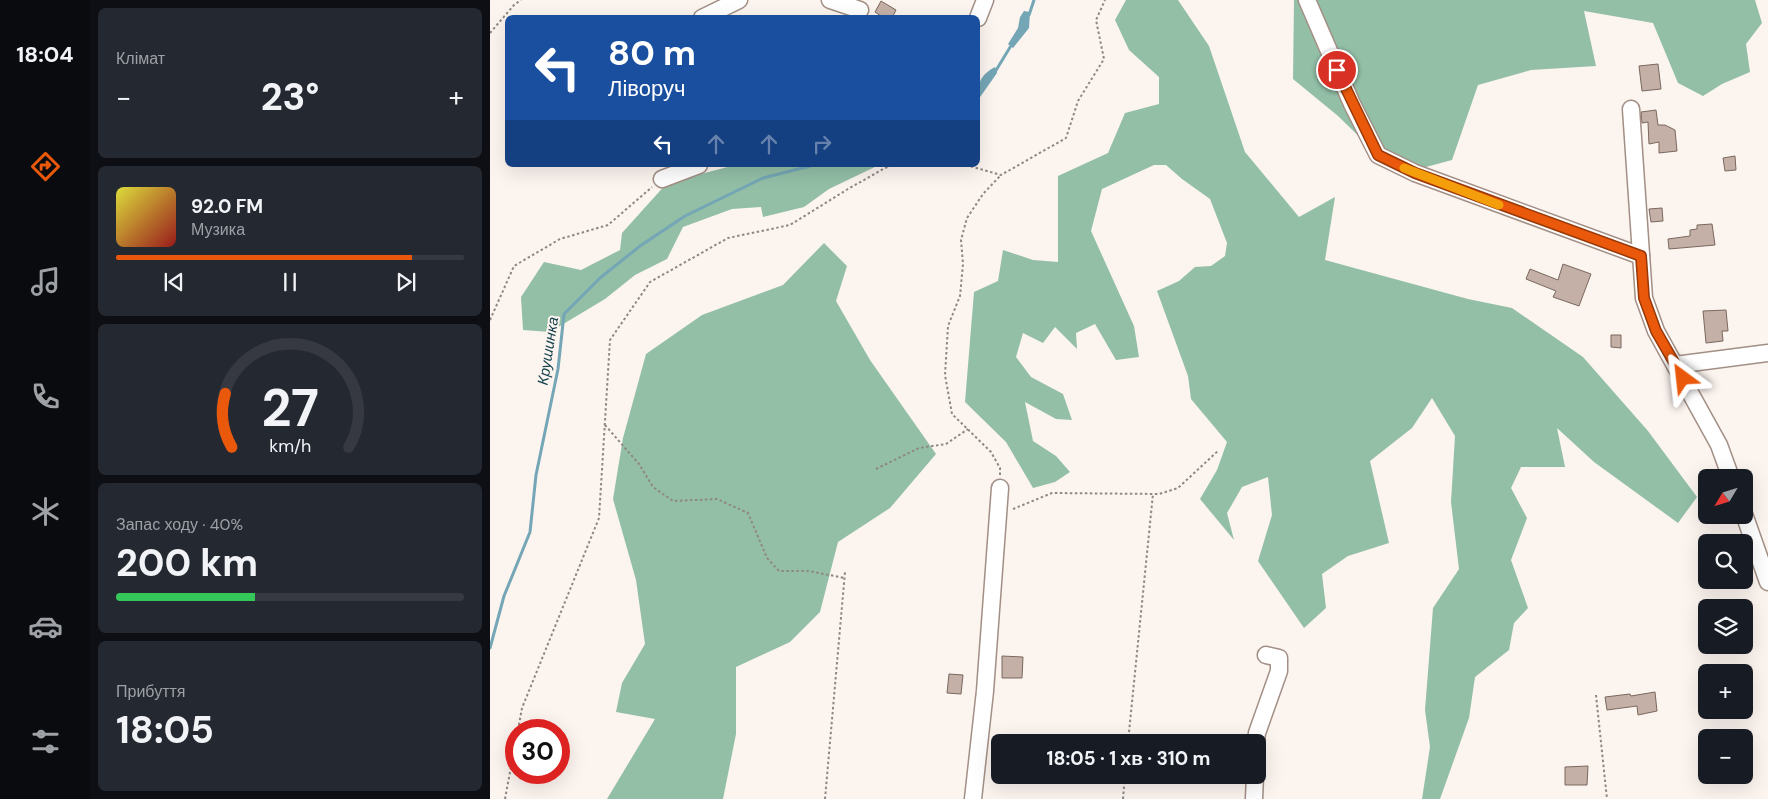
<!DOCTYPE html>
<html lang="uk">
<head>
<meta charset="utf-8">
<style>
  body { margin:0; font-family:"DM Sans",sans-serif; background:#242831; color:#f1f3f6; height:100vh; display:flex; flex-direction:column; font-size:19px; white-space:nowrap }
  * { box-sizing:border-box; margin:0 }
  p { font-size:16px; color:#9ea1a6 }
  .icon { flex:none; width:28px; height:28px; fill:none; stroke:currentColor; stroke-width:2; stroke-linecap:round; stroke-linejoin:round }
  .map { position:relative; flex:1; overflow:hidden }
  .details { display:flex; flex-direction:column; gap:8px; padding:8px; background:#0d0f14; width:400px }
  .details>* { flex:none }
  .guide { position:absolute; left:15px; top:15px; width:475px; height:152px; border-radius:8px; box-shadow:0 5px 20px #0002; background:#1a4fa0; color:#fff; overflow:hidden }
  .needle { width:32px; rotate:232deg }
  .fabs { position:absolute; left:1208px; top:469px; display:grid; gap:10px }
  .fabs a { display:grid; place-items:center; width:55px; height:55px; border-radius:8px; background:#171b24; box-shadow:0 5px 20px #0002; font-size:25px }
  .speed { position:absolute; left:15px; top:719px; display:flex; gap:10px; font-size:25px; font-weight:700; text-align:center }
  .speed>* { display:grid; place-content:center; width:65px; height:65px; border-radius:50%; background:#171b24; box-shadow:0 5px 20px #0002; line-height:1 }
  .speed .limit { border:8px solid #d22; background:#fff; color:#111 }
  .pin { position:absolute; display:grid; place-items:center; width:42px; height:42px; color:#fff; margin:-21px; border:2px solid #fff; border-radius:50%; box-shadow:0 1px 5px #0007 }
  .me { position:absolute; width:55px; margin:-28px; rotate:330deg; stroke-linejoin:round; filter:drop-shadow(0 0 4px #0008) }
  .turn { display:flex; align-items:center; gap:18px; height:105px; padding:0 20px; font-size:22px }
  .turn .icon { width:65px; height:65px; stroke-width:2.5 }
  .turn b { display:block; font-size:35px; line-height:42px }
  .lanes { display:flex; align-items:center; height:48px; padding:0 20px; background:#0003; justify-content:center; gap:25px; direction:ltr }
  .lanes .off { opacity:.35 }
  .big { font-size:38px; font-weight:700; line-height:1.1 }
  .details .card { flex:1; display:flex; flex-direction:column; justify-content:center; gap:8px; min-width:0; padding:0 18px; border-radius:8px; background:#242831 }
  .details .dial { align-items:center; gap:0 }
  .dial svg { height:130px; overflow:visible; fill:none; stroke:#363941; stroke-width:7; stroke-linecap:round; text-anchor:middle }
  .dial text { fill:#f1f3f6; stroke:none }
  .song { display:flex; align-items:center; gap:15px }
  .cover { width:60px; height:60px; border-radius:8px; background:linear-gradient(135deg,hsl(60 70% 55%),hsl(0 70% 35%)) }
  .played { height:5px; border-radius:2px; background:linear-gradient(90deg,#ea580c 85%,#363941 85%) }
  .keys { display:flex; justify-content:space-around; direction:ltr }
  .heat { display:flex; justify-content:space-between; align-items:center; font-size:28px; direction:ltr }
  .charge { height:8px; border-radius:4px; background:linear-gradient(90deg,#34c759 40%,#363941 0) }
  .trip { position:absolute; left:501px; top:734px; width:275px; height:50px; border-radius:8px; background:#171b24; box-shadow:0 5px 20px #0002; font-weight:700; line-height:50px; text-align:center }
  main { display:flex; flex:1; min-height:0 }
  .menu { display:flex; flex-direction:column; width:90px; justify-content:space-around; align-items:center; background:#090b0e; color:#9ea1a6 }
  .menu .icon { width:35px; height:35px }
  .menu .active { color:#ea580c }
  .menu b { font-size:22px; color:#f1f3f6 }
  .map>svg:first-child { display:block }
  .forest { fill:#93bfa7 }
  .water { fill:#74a6b6 }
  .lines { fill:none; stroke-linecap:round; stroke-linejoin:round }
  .stream { stroke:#74a6b6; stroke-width:3 }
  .building { fill:#c4b0a6; stroke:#79685e }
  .minor-casing { stroke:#a28f85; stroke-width:19 }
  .path { stroke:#8e8782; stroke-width:2; stroke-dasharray:2.5 2.5; stroke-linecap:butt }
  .minor { stroke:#fff; stroke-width:16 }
  .route-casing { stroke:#983908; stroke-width:12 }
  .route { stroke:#ea580c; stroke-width:9 }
  .slow { stroke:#f59e0b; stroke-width:9 }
  .labels { text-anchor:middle; stroke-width:4; stroke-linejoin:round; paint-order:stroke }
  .water-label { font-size:15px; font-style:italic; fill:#13404d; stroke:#fcf4ef }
</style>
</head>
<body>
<main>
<nav class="menu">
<b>18:04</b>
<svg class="icon active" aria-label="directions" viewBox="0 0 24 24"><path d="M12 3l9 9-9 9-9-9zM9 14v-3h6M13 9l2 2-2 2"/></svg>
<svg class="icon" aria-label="music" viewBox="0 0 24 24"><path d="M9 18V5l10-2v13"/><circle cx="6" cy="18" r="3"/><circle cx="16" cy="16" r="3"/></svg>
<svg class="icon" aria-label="phone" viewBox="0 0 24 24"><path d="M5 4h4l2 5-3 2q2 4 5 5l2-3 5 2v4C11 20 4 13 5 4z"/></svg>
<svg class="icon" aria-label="climate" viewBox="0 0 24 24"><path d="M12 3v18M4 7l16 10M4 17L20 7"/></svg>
<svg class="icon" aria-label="car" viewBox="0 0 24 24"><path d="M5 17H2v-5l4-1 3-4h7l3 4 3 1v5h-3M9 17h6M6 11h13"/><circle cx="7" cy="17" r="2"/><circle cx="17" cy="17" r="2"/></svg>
<svg class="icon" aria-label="filters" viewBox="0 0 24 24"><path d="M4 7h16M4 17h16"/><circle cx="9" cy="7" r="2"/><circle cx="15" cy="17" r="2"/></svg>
</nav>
<section class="details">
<div class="card"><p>Клімат</p>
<div class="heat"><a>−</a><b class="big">23°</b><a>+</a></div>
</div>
<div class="card">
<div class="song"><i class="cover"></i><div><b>92.0 FM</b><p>Музика</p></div></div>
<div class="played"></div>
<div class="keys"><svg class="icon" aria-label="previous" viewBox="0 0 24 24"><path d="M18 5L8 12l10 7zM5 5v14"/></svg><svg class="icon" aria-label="pause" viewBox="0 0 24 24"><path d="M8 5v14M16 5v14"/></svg><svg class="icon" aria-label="next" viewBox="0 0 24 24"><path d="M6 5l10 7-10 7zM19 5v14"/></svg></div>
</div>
<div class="card dial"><svg viewBox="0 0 100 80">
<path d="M14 69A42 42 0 1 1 86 69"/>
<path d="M14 69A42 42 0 0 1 10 36" stroke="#ea580c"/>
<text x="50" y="56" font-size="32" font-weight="700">27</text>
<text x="50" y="72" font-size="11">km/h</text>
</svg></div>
<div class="card"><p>Запас ходу · 40%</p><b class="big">200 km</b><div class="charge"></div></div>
<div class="card"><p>Прибуття</p><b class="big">18:05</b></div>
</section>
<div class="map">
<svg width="1278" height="799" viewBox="0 0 1278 799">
  <rect width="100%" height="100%" fill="#fcf4ef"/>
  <g class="forest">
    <polygon points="636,0 688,0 719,46 755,152 809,217 845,197 835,260 978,299 1022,308 1093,357 1158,431 1207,497 1188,523 1104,462 1067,428 1075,467 1031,467 1021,488 1037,518 1021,560 1038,608 1024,623 1019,650 985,677 979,718 950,799 932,799 940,747 935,710 943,608 969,569 961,502 965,436 942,398 922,428 880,461 899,543 858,556 832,574 836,608 814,628 768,561 782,515 778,477 752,487 737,513 744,540 710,499 727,470 737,442 701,399 698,376 667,291 689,281 705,267 721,266 735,256 737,243 720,199 692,179 676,165 664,165 612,189 601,231 644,326 649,357 626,360 605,324 586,333 587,349 565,327 553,343 533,333 526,357 541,377 573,394 582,420 566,419 535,402 543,441 566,456 580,472 565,482 543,488 516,442 475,402 484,292 508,281 513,250 543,260 568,262 568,176 618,153 635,113 669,104 669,77 639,50 625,20"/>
    <polygon points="804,0 1265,0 1272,23 1256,44 1260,72 1232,84 1213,96 1188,83 1163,23 1094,11 1106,66 1041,70 988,85 962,160 921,171 888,155 848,116 803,79"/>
    <polygon points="245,165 389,165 339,189 314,207 273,217 271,207 242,209 193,227 177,259 145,275 115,299 60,332 33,330 31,297 54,262 91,270 130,250 132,233 177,183"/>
    <polygon points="334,243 357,266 346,301 380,360 446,454 400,508 348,542 330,612 300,642 246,667 246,734 233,799 117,799 165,719 126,712 132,683 155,644 146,580 123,499 133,438 156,354 212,315 293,285"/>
  </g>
  <g class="water">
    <polygon points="534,11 540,12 539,28 523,48 518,44 528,28 530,17"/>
    <path d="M505,67L507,73L488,100C487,84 490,75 505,67Z"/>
  </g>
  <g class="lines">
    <g class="stream">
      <polyline points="539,15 544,0"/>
      <polyline points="505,72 522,44"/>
      <polyline points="0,648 14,596 40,532 46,475 68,369 74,314 110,278 150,246 195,216 273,178 324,165"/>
    </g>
  </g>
  <g class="building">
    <polygon points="391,1 406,10 402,18 394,18 385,12"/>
    <polygon points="1168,64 1171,89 1152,91 1149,66"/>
    <polygon points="1166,110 1168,125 1175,125 1185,130 1187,151 1169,153 1169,142 1159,144 1158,122 1152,123 1151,112"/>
    <polygon points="1245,156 1246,170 1235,171 1233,158"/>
    <polygon points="1172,208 1173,221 1161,222 1159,209"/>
    <polygon points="1222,224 1225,245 1179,249 1178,239 1200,236 1200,230 1207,229 1207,225"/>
    <polygon points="1073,264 1101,274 1089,306 1063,297 1066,291 1036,279 1040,269 1068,280"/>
    <polygon points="1236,310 1238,331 1232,331 1233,341 1216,343 1213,311"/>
    <polygon points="1121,335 1131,335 1131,348 1121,347"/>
    <polygon points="512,656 533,657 532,678 512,678"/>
    <polygon points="459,674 473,675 471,694 457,693"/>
    <polygon points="1165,692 1167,711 1148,715 1147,706 1117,710 1115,697 1140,694 1141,696"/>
    <polygon points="1098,766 1097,785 1075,785 1075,767"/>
  </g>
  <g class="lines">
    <g class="minor-casing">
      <g id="minor">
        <polyline points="340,0 370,10"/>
        <polyline points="817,0 862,104 888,155 925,173 1151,256"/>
        <polyline points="212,18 249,0"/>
        <polyline points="488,18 495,0"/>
        <polyline points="1141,109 1154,298 1166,331 1229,445 1241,478"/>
        <polyline points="172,179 209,165"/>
        <polyline points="1185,365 1278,353"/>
        <polyline points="1254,514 1278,582"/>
        <polyline points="766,742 767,733 789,671 789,658 776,655"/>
        <polyline points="483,799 495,691 510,488"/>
        <polyline points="764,799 765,775"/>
      </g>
    </g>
    <g class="path">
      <polyline points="0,33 24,5 31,0"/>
      <polyline points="476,165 511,175 576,138 588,101 614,59 606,20 615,0"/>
      <polyline points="0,320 24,266 70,239 118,225 162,187"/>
      <polyline points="115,425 149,464 163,487 183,501 227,499 258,513 277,558 289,571 318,571 355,578"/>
      <polyline points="386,469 429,448 456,444 478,429"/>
      <polyline points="510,475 510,468 501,452 462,414 455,375 458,326 470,296 473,264 471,240 477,218 493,194 511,175"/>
      <polyline points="523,509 562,493 669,494 688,488 729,450"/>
      <polyline points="1106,695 1117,799"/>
      <polyline points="28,730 32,708 109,518 120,340 160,282 238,238 300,225 358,189 395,168 403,165"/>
      <polyline points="638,742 663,494"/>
      <polyline points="15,799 26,740"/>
      <polyline points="335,799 355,572"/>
      <polyline points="633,799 635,775"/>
    </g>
    <use href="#minor" class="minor"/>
  </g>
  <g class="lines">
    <g class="route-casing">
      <polyline id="route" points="847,70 888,155 925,173 1151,256 1154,298 1166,331 1193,378"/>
    </g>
    <use href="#route" class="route"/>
    <polyline class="slow" points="914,168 1009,205"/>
  </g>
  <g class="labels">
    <g class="water-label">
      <text transform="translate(58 351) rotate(-81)" y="5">Крушинка</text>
    </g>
  </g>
</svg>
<div class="fabs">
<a><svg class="needle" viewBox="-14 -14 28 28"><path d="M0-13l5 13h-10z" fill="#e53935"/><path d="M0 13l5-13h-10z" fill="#9ea1a6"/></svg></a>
<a><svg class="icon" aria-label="search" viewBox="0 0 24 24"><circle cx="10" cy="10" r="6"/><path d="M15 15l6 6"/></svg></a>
<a><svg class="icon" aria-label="layers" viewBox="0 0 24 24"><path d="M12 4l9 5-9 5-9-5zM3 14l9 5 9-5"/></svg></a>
<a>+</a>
<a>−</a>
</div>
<div class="speed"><div class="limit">30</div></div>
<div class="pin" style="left:847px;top:70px;background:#d93025"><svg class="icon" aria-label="arrive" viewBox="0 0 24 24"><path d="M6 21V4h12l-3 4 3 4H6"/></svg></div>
<svg class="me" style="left:1193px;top:378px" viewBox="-20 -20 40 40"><path d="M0-17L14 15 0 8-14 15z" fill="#ea580c" stroke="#fff" stroke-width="4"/></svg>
<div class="trip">18:05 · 1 хв · 310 m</div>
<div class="guide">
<div class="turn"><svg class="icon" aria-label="left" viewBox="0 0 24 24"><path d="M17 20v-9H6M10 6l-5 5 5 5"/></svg><div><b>80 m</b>Ліворуч</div></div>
<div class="lanes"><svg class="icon" aria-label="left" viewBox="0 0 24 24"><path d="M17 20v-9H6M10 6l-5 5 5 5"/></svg><svg class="icon off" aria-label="ahead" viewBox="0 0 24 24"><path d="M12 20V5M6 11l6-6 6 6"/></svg><svg class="icon off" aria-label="ahead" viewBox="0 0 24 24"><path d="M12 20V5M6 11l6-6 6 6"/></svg><svg class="icon off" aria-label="right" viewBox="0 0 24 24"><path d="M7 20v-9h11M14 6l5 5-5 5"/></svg></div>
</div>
</div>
</main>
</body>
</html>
